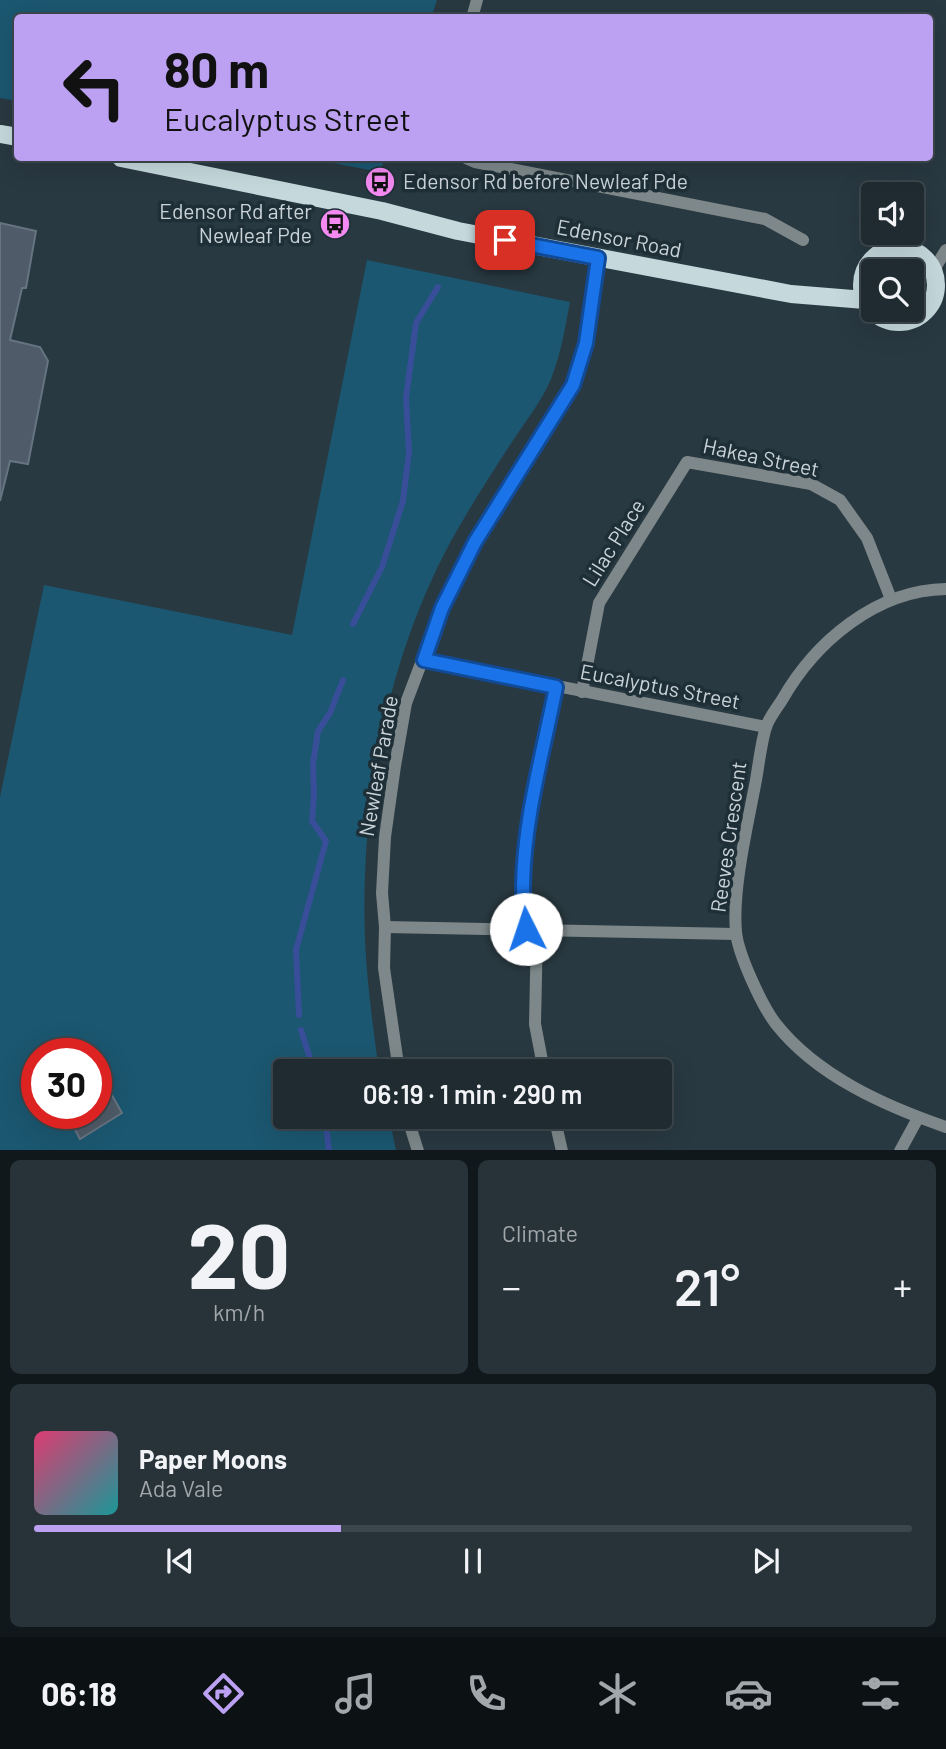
<!DOCTYPE html>
<html lang="en">
<head>
<meta charset="utf-8">
<style>
  body { margin:0; font-family:Barlow,sans-serif; background:#273339; color:#f1f3f6; height:100vh; display:flex; flex-direction:column; font-size:26px; white-space:nowrap }
  * { box-sizing:border-box; margin:0 }
  p { font-size:23px; color:#a1a7ab }
  .icon { flex:none; width:38px; height:38px; fill:none; stroke:currentColor; stroke-width:2; stroke-linecap:round; stroke-linejoin:round }
  .map { position:relative; height:1150px; overflow:hidden }
  .sheet { display:flex; flex-direction:column; gap:10px; padding:10px; background:#11181b; flex:1 }
  .sheet>* { flex:none }
  .top-card { position:absolute; left:14px; top:14px; width:919px; height:147px; border-radius:7px; box-shadow:0 7px 28px #0002,0 0 0 2px #3c474d; background:#bca0f2; color:#111; overflow:hidden }
  .controls { position:absolute; left:861px; top:182px; display:grid; gap:14px }
  .controls a { display:grid; place-items:center; width:63px; height:63px; border-radius:7px; background:#1f2b31; box-shadow:0 7px 28px #0002,0 0 0 2px #3c474d; font-size:35px }
  .speed { position:absolute; left:21px; top:1038px; display:flex; gap:14px; font-size:35px; font-weight:700; text-align:center }
  .speed>* { display:grid; place-content:center; width:91px; height:91px; border-radius:50%; background:#1f2b31; box-shadow:0 7px 28px #0002,0 0 0 2px #3c474d; line-height:1 }
  .speed .limit { border:10px solid #d22; background:#fff; color:#111 }
  .pin { position:absolute; display:grid; place-items:center; width:60px; height:60px; color:#fff; margin:-30px; border-radius:14px; box-shadow:0 4px 10px #0006 }
  .me { position:absolute; width:77px; margin:-38px; rotate:356deg; stroke-linejoin:round; filter:drop-shadow(0 0 5px #0008) }
  .turn { display:flex; align-items:center; gap:24px; height:147px; padding:0 35px; font-size:32px }
  .turn .icon { width:91px; height:91px; stroke-width:2.5 }
  .turn b { display:block; font-size:49px; line-height:60px }
  .big { font-size:52px; font-weight:600; line-height:1.1 }
  .sheet .widget { flex:1; display:flex; flex-direction:column; justify-content:center; gap:10px; min-width:0; padding:0 24px; border-radius:10px; background:#273339 }
  .sheet .dial { align-items:center; gap:0 }
  .dial b { font-size:91px; line-height:1 }
  .song { display:flex; align-items:center; gap:21px }
  .cover { width:84px; height:84px; border-radius:10px; background:linear-gradient(135deg,hsl(340 70% 55%),hsl(180 70% 35%)) }
  .played { height:7px; border-radius:4px; background:linear-gradient(90deg,#bca0f2 35%,#3c474d 35%) }
  .keys { display:flex; justify-content:space-around; direction:ltr }
  .heat { display:flex; justify-content:space-between; align-items:center; font-size:38px; direction:ltr }
  .sheet .tiles { flex:1; display:grid; gap:10px; grid-template-columns:1fr 1fr }
  .widget:last-child { grid-column:span 2 }
  .trip { position:absolute; left:273px; top:1059px; width:399px; height:70px; border-radius:7px; background:#1f2b31; box-shadow:0 7px 28px #0002,0 0 0 2px #3c474d; font-weight:600; line-height:70px; text-align:center }
  .menu { display:flex; height:112px; justify-content:space-around; align-items:center; background:#0c1114; color:#a1a7ab }
  .menu .icon { width:49px; height:49px }
  .menu .active { color:#bca0f2 }
  .menu b { font-size:32px; color:#f1f3f6 }
  .map>svg:first-child { display:block }
  .green { fill:#1b5770; fill-rule:evenodd }
  .lines { fill:none; stroke-linecap:round; stroke-linejoin:round }
  .stream { stroke:#384e99; stroke-width:6 }
  .building { fill:#4f5b68; stroke:#667381; stroke-width:2 }
  .minor { stroke:#7e888a; stroke-width:12 }
  .major { stroke:#c5d9dd; stroke-width:18 }
  .route-casing { stroke:#114b97; stroke-width:18 }
  .route { stroke:#1a73e8; stroke-width:12 }
  .labels { text-anchor:middle; stroke-width:7; stroke-linejoin:round; paint-order:stroke }
  .poi-label { font-size:21px; fill:#c9d3d8; stroke:#1f2f37; text-anchor:start }
  .street-label { font-size:21px; fill:#c9d3d8; stroke:#1f2f37 }
</style>
</head>
<body>
<div class="map">
<svg width="946" height="1151" viewBox="0 0 946 1151">
  <rect width="100%" height="100%" fill="#293941"/>
  <g class="green">
    <polygon points="0,0 437,0 431,18 18,18 17,101 0,98"/>
    <polygon points="307,158 385,158 380,172"/>
    <path d="M367,260L570,302C565,328 561,354 551,379C542,401 525,422 512,442C491,474 470,507 451,541C386,661 360,804 365,940C367,984 373,1027 379,1071H285V1116L389,1117L396,1150H0V797L44,585L292,635ZM37,1054H96V1113H37Z"/>
  </g>
  <g class="lines">
    <g class="stream">
      <polyline points="353,624 382,567 403,501 409,452 406,398 416,323 438,287"/>
      <polyline points="299,1015 296,950 326,841 312,821 314,794 313,764 318,731 330,713 343,680"/>
      <polyline points="301,1030 314,1071"/>
      <polyline points="325,1116 329,1151"/>
    </g>
  </g>
  <g class="building">
    <polygon points="0,223 36,231 26,288 22,288 10,340 40,347 48,361 28,464 10,461 0,501"/>
    <polygon points="96,1067 122,1113 80,1139 66,1113 96,1113"/>
  </g>
  <g class="lines">
    <g class="minor">
      <polyline points="472,18 477,0"/>
      <polyline points="466,158 475,162 765,219 803,240"/>
      <polyline points="933,271 946,250"/>
      <path d="M946,589C876,590 815,642 782,700C777,708 769,718 766,727C761,743 759,763 756,780C748,823 732,889 736,932C738,954 762,1006 776,1024C817,1076 885,1106 946,1127"/>
      <polyline points="424,660 766,727"/>
      <polyline points="582,692 599,603 687,462 811,484 840,500 867,538 891,599"/>
      <polyline points="385,927 736,934"/>
      <path d="M526,929C525,915 523,900 523,886C525,818 543,753 556,687"/>
      <polyline points="537,929 535,1024 544,1071"/>
      <polyline points="399,1071 384,968 385,927 382,893 385,837 395,766 406,703 442,608 475,542 573,385 586,343 598,258"/>
      <polyline points="407,1116 418,1151"/>
      <polyline points="554,1116 562,1151"/>
      <polyline points="900,1151 918,1118"/>
    </g>
    <g class="major">
      <polyline points="0,134 18,137"/>
      <polyline points="121,158 382,211 458,231 791,294 865,300"/>
      <circle cx="899" cy="285" r="37"/>
    </g>
  </g>
  <g class="lines">
    <g class="route-casing">
      <path id="route" d="M505,240L598,258L586,343L573,385L475,542L442,608L424,660L556,687C543,753 524,818 523,886C523,900 525,915 526,929"/>
    </g>
    <use href="#route" class="route"/>
  </g>
  <defs>
    <g id="bus-disc" transform="scale(1.575)"><circle r="9.5" fill="#f389f1" stroke="#1f2f37"/><path d="M-5-6H5V4H4V6H2V4H-2V6H-4V4H-5ZM-3.5-4V0h7V-4ZM-3.5 1.2v1.5H-2V1.2ZM2 1.2v1.5H3.5V1.2Z" fill="#111"/></g>
  </defs>
  <g fill-rule="evenodd">
    <use href="#bus-disc" x="380" y="182"/>
    <use href="#bus-disc" x="335" y="224"/>
  </g>
  <g class="labels">
    <g class="poi-label">
      <text x="403" y="189">Edensor Rd before Newleaf Pde</text>
      <text x="312" y="219" text-anchor="end">Edensor Rd after<tspan x="312" dy="24">Newleaf Pde</tspan></text>
    </g>
    <g class="street-label">
      <text transform="translate(619 239) rotate(11)" y="7">Edensor Road</text>
      <text transform="translate(761 458) rotate(12)" y="7">Hakea Street</text>
      <text transform="translate(614 543) rotate(-58)" y="7">Lilac Place</text>
      <text transform="translate(660 687) rotate(11)" y="7">Eucalyptus Street</text>
      <text transform="translate(379 766) rotate(-80)" y="7">Newleaf Parade</text>
      <text transform="translate(729 837) rotate(-82)" y="7">Reeves Crescent</text>
    </g>
  </g>
</svg>
<div class="controls">
<a><svg class="icon" aria-label="sound" viewBox="0 0 24 24"><path d="M4 9h4l5-4v14l-5-4H4zM17 9q2 3 0 6"/></svg></a>
<a><svg class="icon" aria-label="search" viewBox="0 0 24 24"><circle cx="10" cy="10" r="6"/><path d="M15 15l6 6"/></svg></a>
</div>
<div class="speed"><div class="limit">30</div></div>
<div class="pin" style="left:505px;top:240px;background:#d93025"><svg class="icon" aria-label="arrive" viewBox="0 0 24 24"><path d="M6 21V4h12l-3 4 3 4H6"/></svg></div>
<svg class="me" style="left:526px;top:929px" viewBox="-20 -20 40 40"><circle r="19" fill="#fff"/><path d="M0-13L10 11 0 6-10 11z" fill="#1a73e8"/></svg>
<div class="trip">06:19 · 1 min · 290 m</div>
<div class="top-card">
<div class="turn"><svg class="icon" aria-label="left" viewBox="0 0 24 24"><path d="M17 20v-9H6M10 6l-5 5 5 5"/></svg><div><b>80 m</b>Eucalyptus Street</div></div>
</div>
</div>
<section class="sheet">
<div class="tiles">
<div class="widget dial"><b>20</b><p>km/h</p></div>
<div class="widget"><p>Climate</p>
<div class="heat"><a>−</a><b class="big">21°</b><a>+</a></div>
</div>
<div class="widget">
<div class="song"><i class="cover"></i><div><b>Paper Moons</b><p>Ada Vale</p></div></div>
<div class="played"></div>
<div class="keys"><svg class="icon" aria-label="previous" viewBox="0 0 24 24"><path d="M18 5L8 12l10 7zM5 5v14"/></svg><svg class="icon" aria-label="pause" viewBox="0 0 24 24"><path d="M8 5v14M16 5v14"/></svg><svg class="icon" aria-label="next" viewBox="0 0 24 24"><path d="M6 5l10 7-10 7zM19 5v14"/></svg></div>
</div>
</div>
</section>
<nav class="menu">
<b>06:18</b>
<svg class="icon active" aria-label="directions" viewBox="0 0 24 24"><path d="M12 3l9 9-9 9-9-9zM9 14v-3h6M13 9l2 2-2 2"/></svg>
<svg class="icon" aria-label="music" viewBox="0 0 24 24"><path d="M9 18V5l10-2v13"/><circle cx="6" cy="18" r="3"/><circle cx="16" cy="16" r="3"/></svg>
<svg class="icon" aria-label="phone" viewBox="0 0 24 24"><path d="M5 4h4l2 5-3 2q2 4 5 5l2-3 5 2v4C11 20 4 13 5 4z"/></svg>
<svg class="icon" aria-label="climate" viewBox="0 0 24 24"><path d="M12 3v18M4 7l16 10M4 17L20 7"/></svg>
<svg class="icon" aria-label="car" viewBox="0 0 24 24"><path d="M5 17H2v-5l4-1 3-4h7l3 4 3 1v5h-3M9 17h6M6 11h13"/><circle cx="7" cy="17" r="2"/><circle cx="17" cy="17" r="2"/></svg>
<svg class="icon" aria-label="filters" viewBox="0 0 24 24"><path d="M4 7h16M4 17h16"/><circle cx="9" cy="7" r="2"/><circle cx="15" cy="17" r="2"/></svg>
</nav>
</body>
</html>
